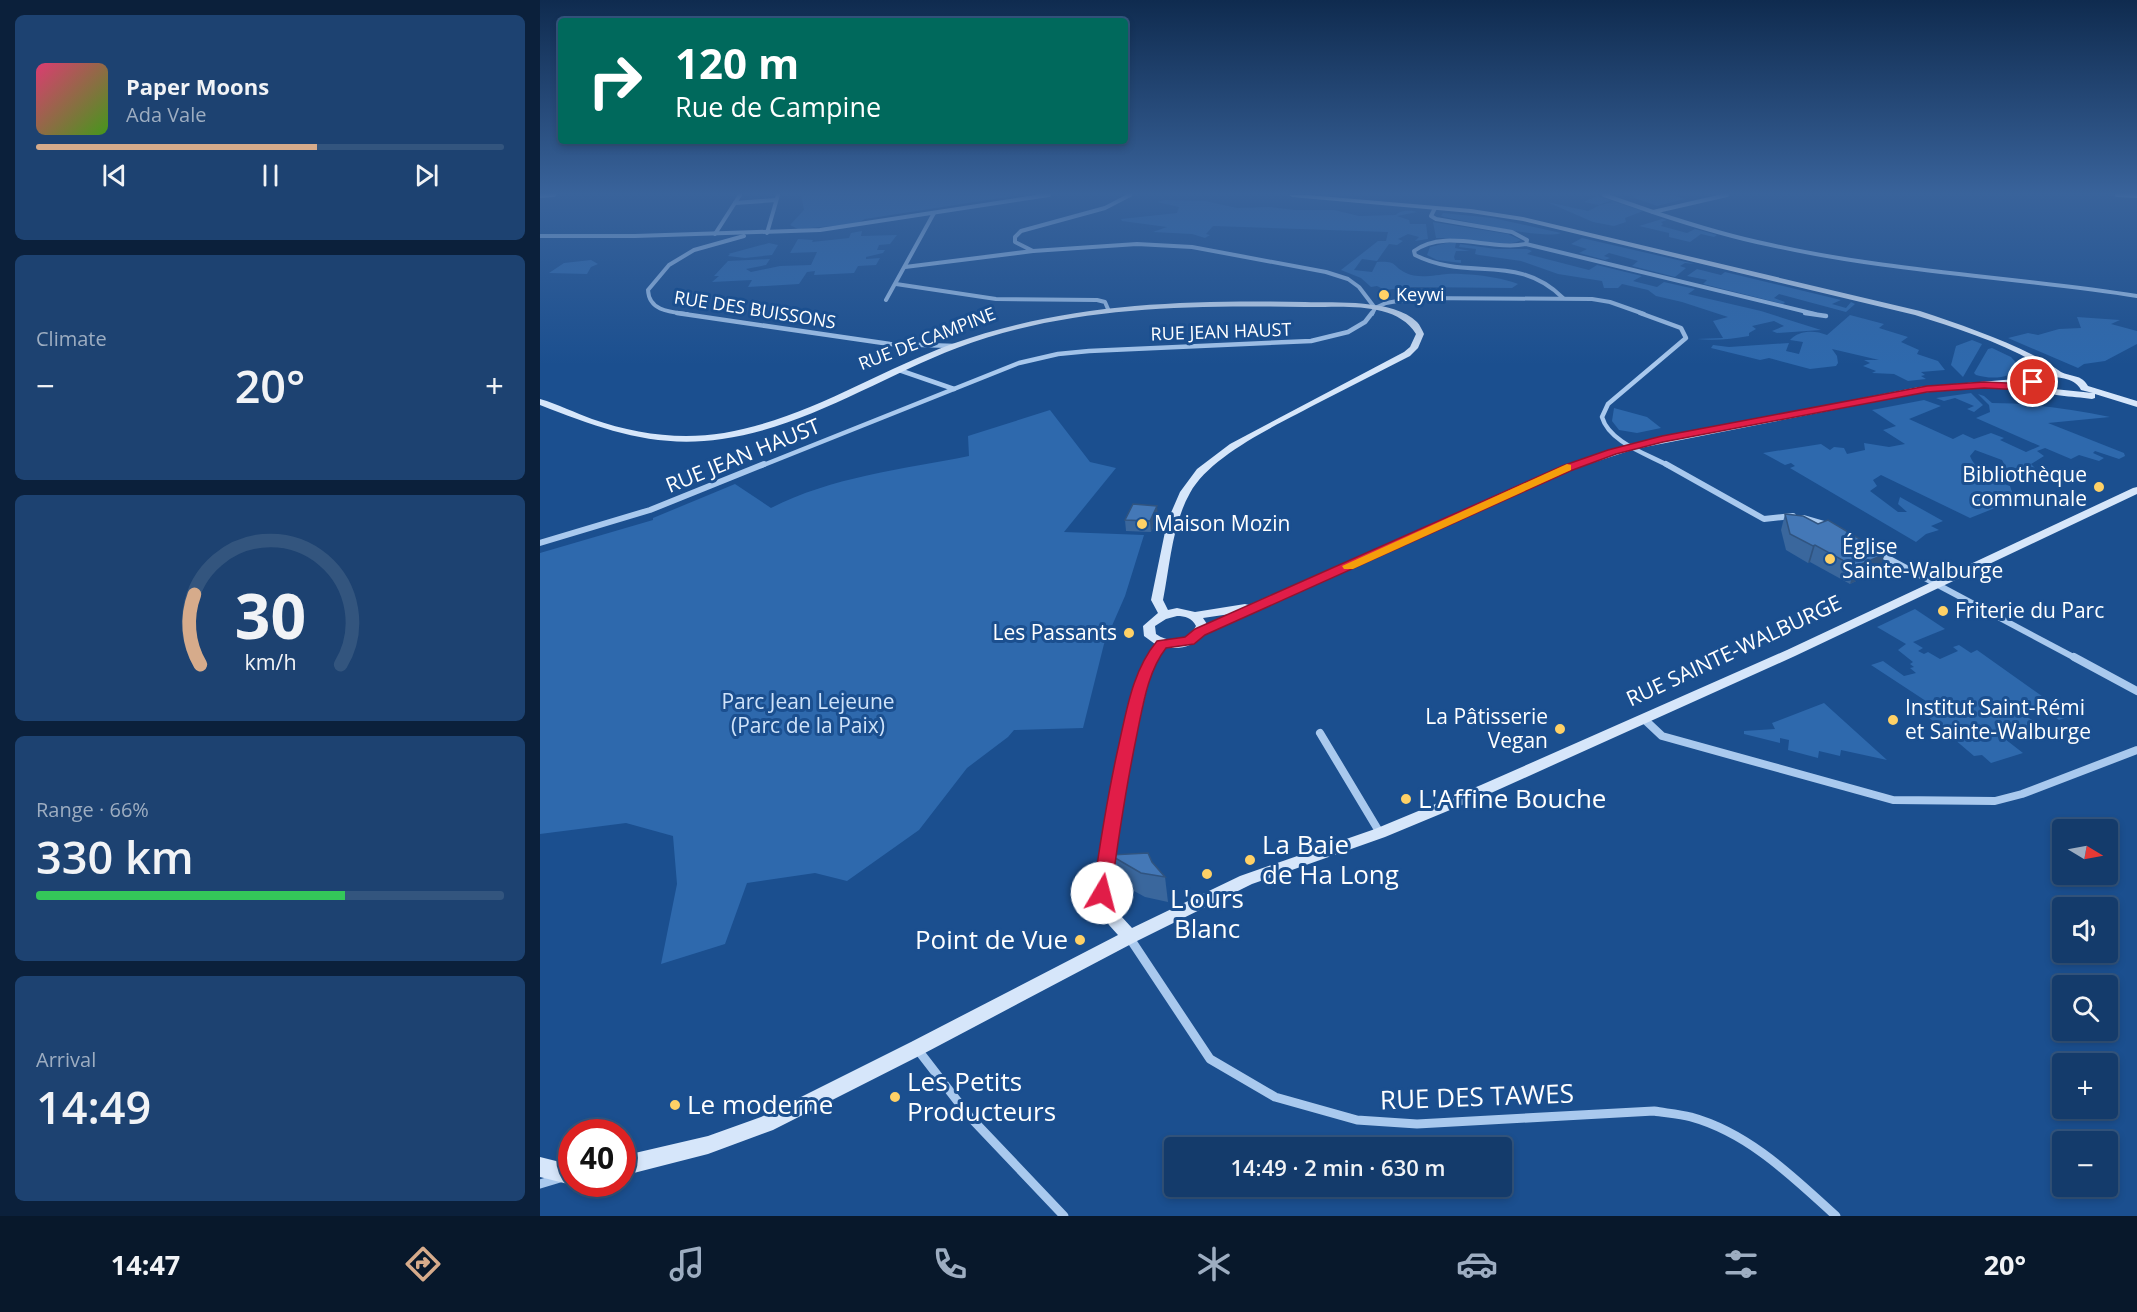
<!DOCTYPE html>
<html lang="en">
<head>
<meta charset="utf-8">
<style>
  body { margin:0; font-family:"Open Sans",sans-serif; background:#1d4271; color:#f1f3f6; height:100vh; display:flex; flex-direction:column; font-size:22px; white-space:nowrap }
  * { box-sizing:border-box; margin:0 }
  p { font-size:20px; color:#9dadc1 }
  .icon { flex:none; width:33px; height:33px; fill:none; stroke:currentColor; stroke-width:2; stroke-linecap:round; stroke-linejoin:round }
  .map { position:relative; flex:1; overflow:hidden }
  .side { display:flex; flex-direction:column; gap:15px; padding:15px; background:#0b203b; width:540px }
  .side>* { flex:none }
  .top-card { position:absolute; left:18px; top:18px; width:570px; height:126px; border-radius:6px; box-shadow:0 3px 9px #0003,0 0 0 2px #33557e; background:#00695c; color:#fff; overflow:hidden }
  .needle { width:39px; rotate:100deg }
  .buttons { position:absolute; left:1512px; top:819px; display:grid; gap:12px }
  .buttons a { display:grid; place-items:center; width:66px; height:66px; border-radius:6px; background:#143b6b; box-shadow:0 3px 9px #0003,0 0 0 2px #33557e; font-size:30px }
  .speed { position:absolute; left:18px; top:1119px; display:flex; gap:12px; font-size:30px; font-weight:700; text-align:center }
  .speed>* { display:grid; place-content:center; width:78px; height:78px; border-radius:50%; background:#143b6b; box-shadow:0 3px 9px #0003,0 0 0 2px #33557e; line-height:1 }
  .speed .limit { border:9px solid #d22; background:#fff; color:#111 }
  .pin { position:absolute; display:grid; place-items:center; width:51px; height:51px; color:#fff; margin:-26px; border:3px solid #fff; border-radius:50%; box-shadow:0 2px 6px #0007 }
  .me { position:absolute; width:66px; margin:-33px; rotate:8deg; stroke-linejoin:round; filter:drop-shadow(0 0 4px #0008) }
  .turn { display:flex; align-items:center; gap:21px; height:126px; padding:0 18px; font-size:27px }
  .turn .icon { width:78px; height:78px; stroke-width:2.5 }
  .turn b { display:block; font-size:42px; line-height:51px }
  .big { font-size:45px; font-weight:600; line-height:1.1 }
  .side .tile { flex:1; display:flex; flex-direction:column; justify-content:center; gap:9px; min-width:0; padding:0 21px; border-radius:9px; background:#1d4271 }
  .side .dial { align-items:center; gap:0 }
  .dial svg { height:156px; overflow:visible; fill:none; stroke:#33557e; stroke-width:7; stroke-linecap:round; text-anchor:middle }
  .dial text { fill:#f1f3f6; stroke:none }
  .song { display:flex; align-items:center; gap:18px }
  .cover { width:72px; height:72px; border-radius:9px; background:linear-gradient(135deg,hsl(340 70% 55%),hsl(100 70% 35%)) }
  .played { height:6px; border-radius:3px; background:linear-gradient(90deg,#d6ab8b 60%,#33557e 60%) }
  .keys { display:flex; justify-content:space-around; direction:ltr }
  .heat { display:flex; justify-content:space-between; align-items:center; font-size:33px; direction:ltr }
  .charge { height:9px; border-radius:4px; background:linear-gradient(90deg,#34c759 66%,#33557e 0) }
  .trip { position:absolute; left:624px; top:1137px; width:348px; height:60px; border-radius:6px; background:#143b6b; box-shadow:0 3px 9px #0003,0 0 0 2px #33557e; font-weight:600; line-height:60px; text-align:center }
  .tabs { display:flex; height:96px; justify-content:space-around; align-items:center; background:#08182b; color:#9dadc1 }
  .tabs .icon { width:42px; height:42px }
  .tabs .active { color:#d6ab8b }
  .tabs b { font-size:27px; color:#f1f3f6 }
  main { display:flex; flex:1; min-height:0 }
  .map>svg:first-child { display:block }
  .green { fill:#2e69ad }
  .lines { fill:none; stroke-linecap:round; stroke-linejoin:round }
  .street-far4 { stroke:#a9c9ee; stroke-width:4 }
  .street-far3 { stroke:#a9c9ee; stroke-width:4.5 }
  .street-far2 { stroke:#a9c9ee; stroke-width:6 }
  .street-far1 { stroke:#a9c9ee; stroke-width:8 }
  .street { stroke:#a9c9ee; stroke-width:9 }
  .secondary { fill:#d6e6fa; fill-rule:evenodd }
  .wall { fill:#3a679d }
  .shaded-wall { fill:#305480 }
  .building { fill:#4478b7; stroke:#305480; stroke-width:1.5 }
  .route { fill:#e11d48; stroke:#92132f; stroke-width:1.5 }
  .slow { fill:#f59e0b }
  .poi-dot { fill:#ffd166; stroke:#1b4f8f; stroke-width:2 }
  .labels { text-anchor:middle; stroke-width:6; stroke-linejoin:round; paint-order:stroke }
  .far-poi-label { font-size:18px; fill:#fff; stroke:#1b4f8f; text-anchor:start }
  .far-street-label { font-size:18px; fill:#fff; stroke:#1b4f8f }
  .street-label { font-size:21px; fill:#fff; stroke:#1b4f8f }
  .poi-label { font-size:21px; fill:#fff; stroke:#1b4f8f; text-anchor:start }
  .park-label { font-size:21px; fill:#cfe3fa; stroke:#1b4f8f }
  .near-poi-label { font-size:26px; fill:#fff; stroke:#1b4f8f; text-anchor:start }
  .near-street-label { font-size:26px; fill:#fff; stroke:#1b4f8f }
</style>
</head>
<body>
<main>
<section class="side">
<div class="tile">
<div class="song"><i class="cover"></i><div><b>Paper Moons</b><p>Ada Vale</p></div></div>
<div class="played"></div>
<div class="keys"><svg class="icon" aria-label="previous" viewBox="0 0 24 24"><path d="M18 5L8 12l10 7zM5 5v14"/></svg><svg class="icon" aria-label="pause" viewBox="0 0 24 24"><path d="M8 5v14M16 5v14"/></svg><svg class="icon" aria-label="next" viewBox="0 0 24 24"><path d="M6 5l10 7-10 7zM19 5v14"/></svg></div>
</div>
<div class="tile"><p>Climate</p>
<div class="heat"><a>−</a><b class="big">20°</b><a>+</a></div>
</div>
<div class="tile dial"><svg viewBox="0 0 100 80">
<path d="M14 69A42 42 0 1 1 86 69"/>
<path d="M14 69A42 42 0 0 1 11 33" stroke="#d6ab8b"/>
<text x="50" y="56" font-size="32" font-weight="700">30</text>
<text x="50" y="72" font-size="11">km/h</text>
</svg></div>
<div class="tile"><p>Range · 66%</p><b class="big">330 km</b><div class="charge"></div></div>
<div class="tile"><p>Arrival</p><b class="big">14:49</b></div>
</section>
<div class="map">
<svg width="1597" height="1216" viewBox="0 0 1597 1216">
  <rect width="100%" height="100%" fill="#1b4f8f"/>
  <g class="green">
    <polygon points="261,195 480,195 325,219 316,224 258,229 250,225 264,210"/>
    <polygon points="1100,195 1132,195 1145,199 1117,206 1092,197"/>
    <polygon points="1057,196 1103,211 1085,218 1086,222 1074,226 1053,222 1007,202 1048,211 1060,205 1073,202 1070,201 1058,205 1044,202"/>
    <path d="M625,200L665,201L697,208L729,207L755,210H794L819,216L856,215C860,210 870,210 877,212L857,216L869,220L870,224H886L888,239L875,241L879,237L868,234L858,239L863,241L857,245L849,244L837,261L822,259L814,270L832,272L837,262C859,261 851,266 866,273C877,279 897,275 907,274C926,273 961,277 978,284L972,288L872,287L845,290L837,286L831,287L821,278L801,270L838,241H846L848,232L673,226L666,234L670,235L665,238L652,234L613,232L627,227L582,221L581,219L637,213L639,207L617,202Z"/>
    <path d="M903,213L953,218L1021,233C1003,240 927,221 904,217L901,216Z"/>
    <polygon points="1122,219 1127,220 1121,222 1123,224 1121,226 1147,233 1155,229 1177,235 1174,237 1161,234 1150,242 1129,237 1129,233 1099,226"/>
    <path d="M893,222L968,234L981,240C969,249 916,237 896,238Z"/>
    <polygon points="322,231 321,236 357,235 350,244 339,245 337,250 345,250 343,253 326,257 326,259 340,258 336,265 318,266 314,273 274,275 275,271 267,272 259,284 208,287 212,280 172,282 179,276 174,276 188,261 230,259 226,265 206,269 211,272 240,266 271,265 277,252 250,253 258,239 273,240 272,242 309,238 311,233"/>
    <polygon points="1042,238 1155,264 1145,263 1140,266 1146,268 1135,277 1092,266 1098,261 1069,253 1064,256 1070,258 1065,260 1039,253 1047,249 1031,244"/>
    <polygon points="229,243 238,245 232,255 205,258 188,256 190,254 188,254"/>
    <polygon points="906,243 916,243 915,248 930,251 916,251 914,257 915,260 921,260 921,263 897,260 887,255 890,247"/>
    <path d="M920,244L956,249H987L992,251L987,254L1049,270L1057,265L1102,276L1093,281L1117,287L1124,282L1155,289L1148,294L1221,311L1281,330L1237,333L1232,331L1244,326L1234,321L1212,326L1216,329L1209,333V336C1191,339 1176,341 1157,339L1183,338L1173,321L1188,317L1142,302L1116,296L1108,290L1082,284L1078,288H1064L1062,281L1018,274L981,261L939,255L935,254L936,249L919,247Z"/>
    <polygon points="51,260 58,264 51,267 47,274 9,273 24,263"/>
    <polygon points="1157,269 1181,275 1185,272 1301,300 1292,304 1306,308 1311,302 1315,304 1306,312 1239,294 1234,298 1245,302 1243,304 1163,284 1167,280 1147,276"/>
    <path d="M1310,315L1344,324L1339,328L1368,337L1361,342L1379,350L1377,354L1398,361L1405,370L1381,372L1385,375L1381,376L1386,379L1368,381L1354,374L1332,373L1336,371L1323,366L1330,363L1324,360H1339L1292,349L1297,356L1298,363L1296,366L1270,369L1229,358L1220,360L1171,348L1173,345L1189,347L1249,343L1246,351L1259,354L1263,342L1250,340C1259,330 1275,330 1287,335Z"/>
    <polygon points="1537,317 1580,320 1571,324 1597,331 1597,344 1565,361 1544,364 1538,368 1468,338 1488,333 1498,335 1519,329 1541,328"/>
    <polygon points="1432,340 1442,344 1423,377 1411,365 1416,346"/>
    <path d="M1452,348L1471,357L1479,366C1471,380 1449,379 1436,375L1434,373L1448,349Z"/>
    <polygon points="1431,393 1443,405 1434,412 1427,409 1434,406 1415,398 1404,401 1396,398"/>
    <path d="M1438,394L1444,396L1452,403C1491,403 1532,409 1570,417L1508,423L1584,453L1585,456L1579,459L1555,451L1553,453L1564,458L1559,461L1539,455L1531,459L1505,448L1497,451L1504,456L1491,464L1499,472L1494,478L1468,471L1462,460L1435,450L1430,456C1438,477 1457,468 1467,480L1461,483L1470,486L1472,492L1466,493L1475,500L1430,518L1341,475L1333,480L1337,486L1330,491L1358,512H1367L1358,504L1360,497L1403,521L1391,526L1399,530L1386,534L1376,542L1250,468L1255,466L1251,463L1245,465L1223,453L1281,444L1290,450L1294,447L1304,448L1307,454L1325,450L1324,443L1349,447L1365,444L1343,430L1356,426L1332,410L1384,400L1401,406L1369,419L1413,439L1423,434L1434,439L1451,433L1464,438L1460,440L1486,452L1500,446L1436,418L1450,412L1449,405Z"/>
    <polygon points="1074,408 1107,417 1121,428 1097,433 1079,430 1072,421"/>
    <path d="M510,410L550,462L576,468L524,532L604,535L585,596L564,644L543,728L474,730L468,737L427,768L379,830L307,881L275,873L207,883L185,944L121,964L137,884L133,836L86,823L0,834V553L113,520V518L195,484L231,508C291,477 364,469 429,456L428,436Z"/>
    <path d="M1375,609L1405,629L1373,642L1383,648L1378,651L1384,654L1388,652L1400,659L1418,651L1413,647L1419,645L1431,653L1437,650L1530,716L1519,720C1509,712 1497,704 1485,713L1487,717L1501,725L1465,739L1483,753L1451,763L1442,755L1434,756L1380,710L1392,705L1331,665L1343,661L1364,676L1376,673L1370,668L1374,667L1370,664L1373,662L1358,650L1366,644L1337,627Z"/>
    <polygon points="1284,703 1347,760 1301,750 1300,756 1279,751 1278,758 1248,750 1249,740 1240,738 1240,743 1204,734 1204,731 1235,729 1232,723"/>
  </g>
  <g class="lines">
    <g class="street-far4">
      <polyline points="590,195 565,208 481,231 475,237 475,242 493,251 597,244 652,247 786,272 808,279 819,287 835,308"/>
      <polyline points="1064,195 1113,212 1187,195"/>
      <polyline points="1577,195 1597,196"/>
      <polyline points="0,196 14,195"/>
      <polyline points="195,203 236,200"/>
      <path d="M895,208L891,216L896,219L972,232L987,240L986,244C950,251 905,228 874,251L875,255C928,282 977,252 1023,298"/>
      <path d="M1113,212C1152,225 1191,237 1231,245C1351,272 1476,277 1597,296"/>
      <polyline points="227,233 238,195"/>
      <polyline points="175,234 200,195"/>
      <polyline points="0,236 95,236 280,230 509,195"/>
      <polyline points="986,244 1275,314"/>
      <polyline points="365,267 493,251"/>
      <polyline points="356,284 456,299 557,300 565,302 568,309"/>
      <polyline points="346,300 394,213"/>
      <polyline points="835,308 846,303 875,298 1052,299 1070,302 1104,314"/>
      <path d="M147,314C130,312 109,311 108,290L129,265L154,250L204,236"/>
      <polyline points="832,314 835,308"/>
    </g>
    <g class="street-far3">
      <polyline points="137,313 350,344 415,346"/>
      <path d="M1100,313L1141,328L1146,338L1068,404L1062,417C1069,442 1107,454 1129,466"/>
      <polyline points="1265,313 1286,316"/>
      <polyline points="359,370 414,389"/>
      <polyline points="221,466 479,363 518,354 549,351 771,341 808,332 825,322 832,313"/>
    </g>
    <g class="street-far2">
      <polyline points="1126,464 1224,519 1253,516"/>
      <polyline points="1263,518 1287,525"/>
      <polyline points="0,543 110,510 224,464"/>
      <polyline points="1338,553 1537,659"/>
    </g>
    <g class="street-far1">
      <polyline points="1534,657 1597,691"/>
      <polyline points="1105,720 1122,736 1353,800 1455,801 1482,794 1597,750"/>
      <polyline points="780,733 840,833"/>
    </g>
    <g class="street">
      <path d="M589,937L670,1059L735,1097L817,1120L877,1124L1114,1111C1126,1113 1139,1114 1151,1117C1209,1133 1253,1177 1296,1216"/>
      <polyline points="378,1050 429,1116 524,1216"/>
      <polyline points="0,1184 20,1178"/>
    </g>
    <g class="secondary">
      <path d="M749,195H768L931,209L983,217L1380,311C1419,324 1460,338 1497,357C1506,361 1513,367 1521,372C1530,377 1542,374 1548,386L1597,401V407L1555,394V398L1552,399C1531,395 1506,399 1490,382L1379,393L1095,449L1030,470L663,635C654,646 640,650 626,647L612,670L602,708L582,803L570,893L581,916L592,928L700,876L835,829L941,785L1247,650L1593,488L1597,487V494L1255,656L951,793L845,837L712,884L595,942L383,1054L233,1130L168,1154L82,1176V1156L168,1136L221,1117L371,1042L578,935L569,925L554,893L568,803L588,708L600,670L606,657L615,644L604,636L603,626L618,613L611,600L627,522L640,492L657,469L690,444L864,352L870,347L876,334C855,300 799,308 765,307C647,305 528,306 417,348C339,378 266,427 182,439C114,449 62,429 0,405V399C18,404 35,413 52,419C95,434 139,440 184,433C266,419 336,372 412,344C526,303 645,300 765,302C795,303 854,299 877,322C880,325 882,330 884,334L878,348L870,356C840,371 810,387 780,402C741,423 671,454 650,493C632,525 630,565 623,600L628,610L637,608L655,612L705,604L709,605L1022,466L1090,444L1379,387L1476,379C1488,377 1497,370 1509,371C1470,345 1419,329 1375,315L983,221L931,213L752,197ZM1503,376C1516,378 1534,376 1541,390L1553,393L1514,389L1497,379ZM690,614L667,624L663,618ZM637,616C645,616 652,618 656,626C648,642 630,644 616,634L615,626L626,619Z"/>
      <polygon points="0,1157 32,1165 32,1184 35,1184 32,1185 0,1177"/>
    </g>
  </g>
  <g class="wall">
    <polygon points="1245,514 1339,570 1310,584 1270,562 1268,563 1246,550 1241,530"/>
    <polygon points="618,516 611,532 586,531 585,520"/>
    <polygon points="570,855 625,877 628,902 605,897 574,880"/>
  </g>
  <g class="shaded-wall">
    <polygon points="617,506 618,516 611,532 610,521"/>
    <polygon points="1275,545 1270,562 1268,563 1273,546"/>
    <polygon points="1345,554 1339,570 1310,584 1315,567"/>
  </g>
  <g class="building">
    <polygon points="593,504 617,506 610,521 585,520"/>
    <polygon points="1245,514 1263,516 1278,524 1288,520 1345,554 1315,567 1275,545 1273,546 1250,534"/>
    <polygon points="608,853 612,862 625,877 601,873 570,855"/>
  </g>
  <linearGradient id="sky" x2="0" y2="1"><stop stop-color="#0f2b4f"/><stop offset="0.53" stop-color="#39639b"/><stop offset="1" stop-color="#39639b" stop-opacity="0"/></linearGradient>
  <rect width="1597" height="365" fill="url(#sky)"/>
  <path class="route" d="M1490,379H1497L1508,388L1503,391L1444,388L1387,392L1123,442L1076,454L1030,471L665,635L654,644L626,648C608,671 603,705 597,734C586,787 578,840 571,893L568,898L562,900L555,898L553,893C560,843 568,793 579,744C587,708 593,670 617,641L645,637L655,629L1022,466L1068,450L1122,436L1387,386L1444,382L1491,384L1488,382Z"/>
  <polygon class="slow" points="1027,464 1031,465 1031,470 813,569 804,569 802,566"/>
  <g class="poi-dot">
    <circle cx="844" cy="295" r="6"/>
    <circle cx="1559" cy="487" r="6"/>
    <circle cx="602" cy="524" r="6"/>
    <circle cx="1290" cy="559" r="6"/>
    <circle cx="1403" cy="611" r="6"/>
    <circle cx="589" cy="633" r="6"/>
    <circle cx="1353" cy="720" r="6"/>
    <circle cx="1020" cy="729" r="6"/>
    <circle cx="866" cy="799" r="6"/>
    <circle cx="710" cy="860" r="6"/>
    <circle cx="667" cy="874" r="6"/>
    <circle cx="540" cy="940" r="6"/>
    <circle cx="355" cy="1097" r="6"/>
    <circle cx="135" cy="1105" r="6"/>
  </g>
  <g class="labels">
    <g class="far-poi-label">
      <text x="856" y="301">Keywi</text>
    </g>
    <g class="far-street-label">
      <text transform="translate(215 310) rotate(9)" y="6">RUE DES BUISSONS</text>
      <text transform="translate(681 332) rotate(-2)" y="6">RUE JEAN HAUST</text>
      <text transform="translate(387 339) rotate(-21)" y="6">RUE DE CAMPINE</text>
    </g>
    <g class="street-label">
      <text transform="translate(203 456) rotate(-22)" y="7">RUE JEAN HAUST</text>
      <text transform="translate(1194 651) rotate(-25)" y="7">RUE SAINTE-WALBURGE</text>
    </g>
    <g class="poi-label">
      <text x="1547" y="482" text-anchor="end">Bibliothèque<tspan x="1547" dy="24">communale</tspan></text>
      <text x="614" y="531">Maison Mozin</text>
      <text x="1302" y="554">Église<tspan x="1302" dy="24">Sainte-Walburge</tspan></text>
      <text x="1415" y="618">Friterie du Parc</text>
      <text x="577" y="640" text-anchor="end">Les Passants</text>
      <text x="1365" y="715">Institut Saint-Rémi<tspan x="1365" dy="24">et Sainte-Walburge</tspan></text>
      <text x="1008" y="724" text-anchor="end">La Pâtisserie<tspan x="1008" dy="24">Vegan</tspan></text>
    </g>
    <g class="park-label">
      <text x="268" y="709">Parc Jean Lejeune<tspan x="268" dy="24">(Parc de la Paix)</tspan></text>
    </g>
    <g class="near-poi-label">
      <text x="878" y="808">L'Affine Bouche</text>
      <text x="722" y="854">La Baie<tspan x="722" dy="30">de Ha Long</tspan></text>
      <text x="667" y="908" text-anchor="middle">L'ours<tspan x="667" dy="30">Blanc</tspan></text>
      <text x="528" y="949" text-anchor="end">Point de Vue</text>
      <text x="367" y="1091">Les Petits<tspan x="367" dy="30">Producteurs</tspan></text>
      <text x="147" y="1114">Le moderne</text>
    </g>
    <g class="near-street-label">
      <text transform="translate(937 1097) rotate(-2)" y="9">RUE DES TAWES</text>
    </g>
  </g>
</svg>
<div class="buttons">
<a><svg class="needle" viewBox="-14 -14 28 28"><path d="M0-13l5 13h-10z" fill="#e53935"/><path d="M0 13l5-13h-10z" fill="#9dadc1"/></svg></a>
<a><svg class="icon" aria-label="sound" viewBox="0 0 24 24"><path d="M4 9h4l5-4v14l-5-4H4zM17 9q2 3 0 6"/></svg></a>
<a><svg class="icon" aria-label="search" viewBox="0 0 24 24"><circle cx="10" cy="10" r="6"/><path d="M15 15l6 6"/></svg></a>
<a>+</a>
<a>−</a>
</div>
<div class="speed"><div class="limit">40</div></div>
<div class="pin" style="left:1493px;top:382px;background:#d93025"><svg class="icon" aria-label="arrive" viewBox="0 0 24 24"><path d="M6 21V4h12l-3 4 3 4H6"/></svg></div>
<svg class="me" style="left:562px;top:893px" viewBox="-20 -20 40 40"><circle r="19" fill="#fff"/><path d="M0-13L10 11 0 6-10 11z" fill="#e11d48"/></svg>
<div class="trip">14:49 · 2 min · 630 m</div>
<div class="top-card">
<div class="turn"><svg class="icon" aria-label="right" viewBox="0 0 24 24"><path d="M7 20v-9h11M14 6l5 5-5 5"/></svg><div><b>120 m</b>Rue de Campine</div></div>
</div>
</div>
</main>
<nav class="tabs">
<b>14:47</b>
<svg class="icon active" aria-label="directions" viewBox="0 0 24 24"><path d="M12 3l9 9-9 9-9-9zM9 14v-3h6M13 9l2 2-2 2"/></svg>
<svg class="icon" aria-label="music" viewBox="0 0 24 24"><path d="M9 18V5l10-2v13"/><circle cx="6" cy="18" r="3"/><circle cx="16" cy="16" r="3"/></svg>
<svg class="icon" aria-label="phone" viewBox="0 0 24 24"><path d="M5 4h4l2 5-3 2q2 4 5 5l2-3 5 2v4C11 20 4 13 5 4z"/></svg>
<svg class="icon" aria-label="climate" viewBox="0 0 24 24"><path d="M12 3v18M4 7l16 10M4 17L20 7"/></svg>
<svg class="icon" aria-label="car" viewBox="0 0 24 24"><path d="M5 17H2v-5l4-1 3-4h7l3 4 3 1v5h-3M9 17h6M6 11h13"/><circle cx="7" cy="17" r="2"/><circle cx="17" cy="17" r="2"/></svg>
<svg class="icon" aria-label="filters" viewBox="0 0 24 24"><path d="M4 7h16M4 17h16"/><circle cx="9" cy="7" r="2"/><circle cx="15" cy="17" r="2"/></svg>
<b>20°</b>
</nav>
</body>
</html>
